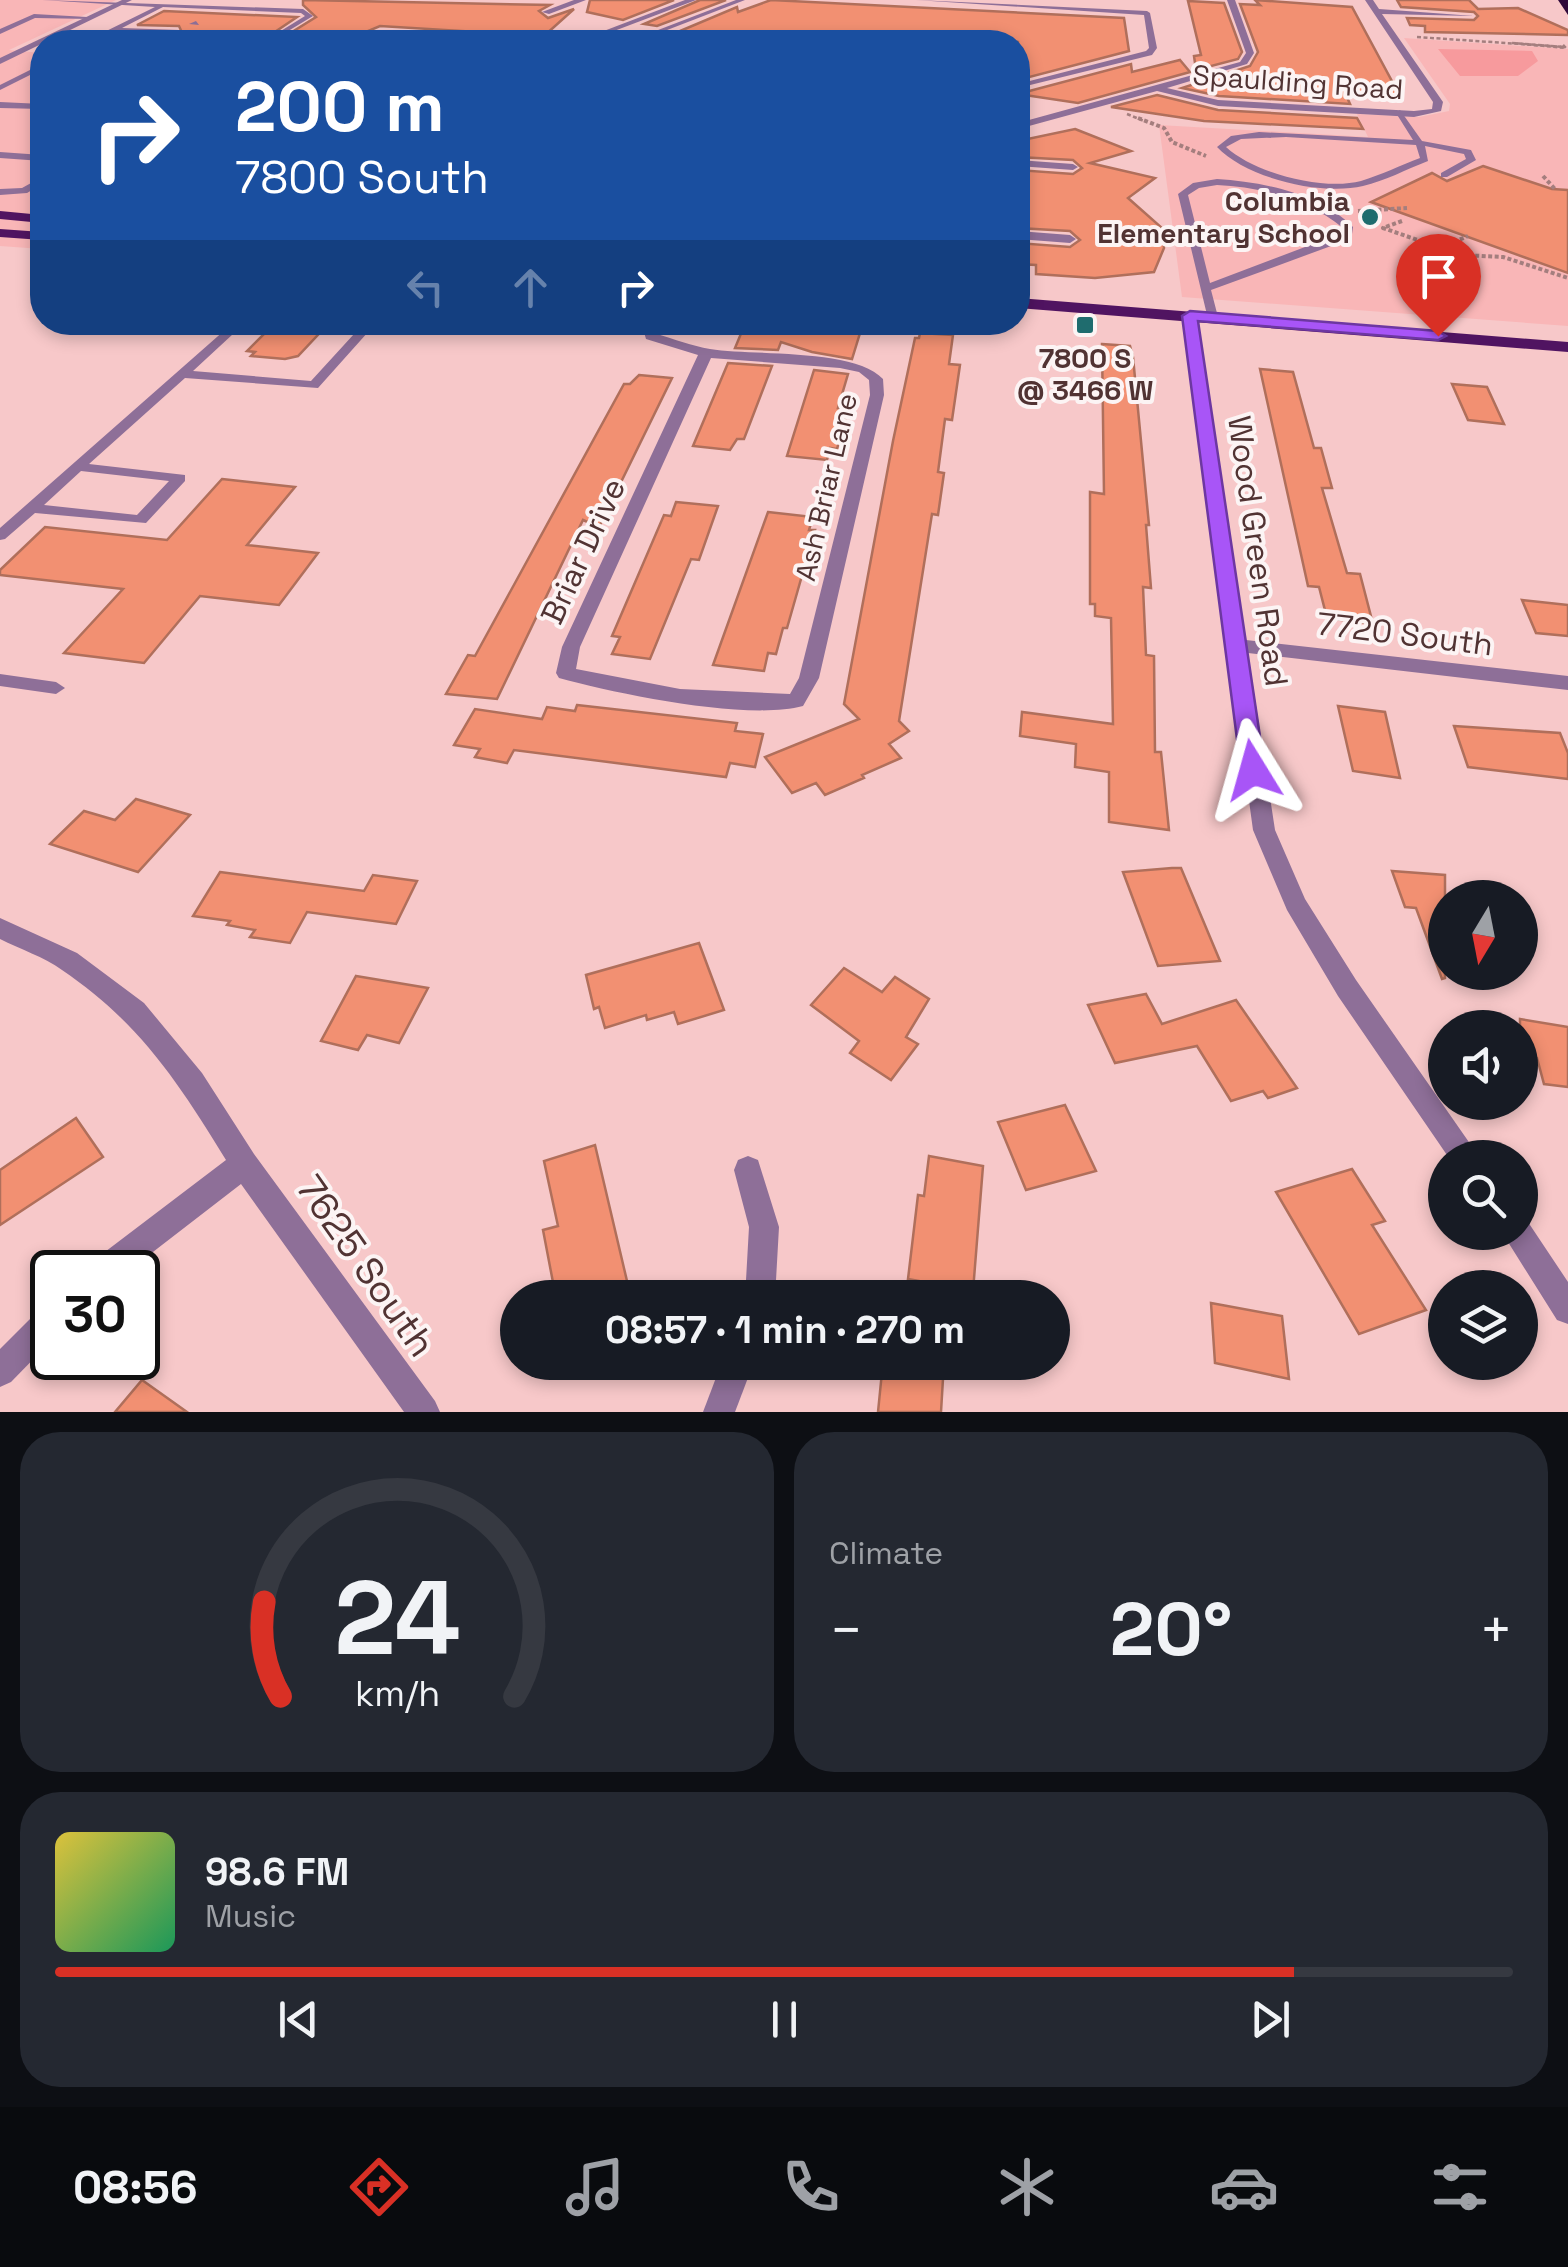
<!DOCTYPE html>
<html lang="en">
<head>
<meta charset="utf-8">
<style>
  body { margin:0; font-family:"Space Grotesk",sans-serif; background:#242831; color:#f1f3f6; height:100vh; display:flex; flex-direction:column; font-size:38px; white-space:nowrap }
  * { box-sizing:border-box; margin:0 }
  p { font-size:32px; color:#9ea1a6 }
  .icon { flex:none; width:55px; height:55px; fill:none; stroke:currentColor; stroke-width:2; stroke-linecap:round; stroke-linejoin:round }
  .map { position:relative; height:1412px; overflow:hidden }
  .drawer { display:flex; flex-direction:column; gap:20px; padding:20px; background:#0d0f14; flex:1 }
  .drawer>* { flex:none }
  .hud { position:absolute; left:30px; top:30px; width:1000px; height:305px; border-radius:40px; box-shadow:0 5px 15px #0003; background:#1a4fa0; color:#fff; overflow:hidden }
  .needle { width:65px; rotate:190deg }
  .fabs { position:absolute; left:1428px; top:880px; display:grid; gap:20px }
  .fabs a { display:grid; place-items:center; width:110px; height:110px; border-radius:50%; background:#171b24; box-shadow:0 5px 15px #0003; font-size:50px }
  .speed { position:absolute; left:30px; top:1250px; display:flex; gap:20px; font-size:50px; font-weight:700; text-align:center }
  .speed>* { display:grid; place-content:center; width:130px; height:130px; border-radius:50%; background:#171b24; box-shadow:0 5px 15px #0003; line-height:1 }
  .speed .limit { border:5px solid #111; border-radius:15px; background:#fff; color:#111 }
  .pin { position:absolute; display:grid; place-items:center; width:85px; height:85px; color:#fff; margin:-102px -42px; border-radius:50% 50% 50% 0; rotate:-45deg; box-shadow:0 0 10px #0007 }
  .pin .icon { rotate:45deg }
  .me { position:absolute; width:110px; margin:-55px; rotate:352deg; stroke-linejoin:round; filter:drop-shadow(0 0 8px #0008) }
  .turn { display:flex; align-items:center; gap:35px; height:210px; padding:0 40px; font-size:45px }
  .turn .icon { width:130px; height:130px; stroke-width:2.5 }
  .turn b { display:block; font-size:70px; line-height:85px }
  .lanes { display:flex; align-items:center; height:95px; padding:0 40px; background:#0003; justify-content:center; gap:50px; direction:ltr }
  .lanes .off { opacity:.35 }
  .big { font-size:75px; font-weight:700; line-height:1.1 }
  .drawer .tile { flex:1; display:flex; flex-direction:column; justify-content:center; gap:15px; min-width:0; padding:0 35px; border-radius:40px; background:#242831 }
  .drawer .dial { align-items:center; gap:0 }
  .dial svg { height:260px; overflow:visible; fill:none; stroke:#363941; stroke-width:7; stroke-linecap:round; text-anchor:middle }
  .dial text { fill:#f1f3f6; stroke:none }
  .song { display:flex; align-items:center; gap:30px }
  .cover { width:120px; height:120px; border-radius:15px; background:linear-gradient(135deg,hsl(50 70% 55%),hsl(150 70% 35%)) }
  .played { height:10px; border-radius:5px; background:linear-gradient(90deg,#d93025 85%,#363941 85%) }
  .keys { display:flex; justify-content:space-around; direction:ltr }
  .heat { display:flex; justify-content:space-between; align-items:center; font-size:55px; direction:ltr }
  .drawer .tiles { flex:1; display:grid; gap:20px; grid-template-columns:1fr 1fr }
  .tile:last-child { grid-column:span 2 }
  .trip { position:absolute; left:500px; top:1280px; width:570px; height:100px; border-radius:50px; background:#171b24; box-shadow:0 5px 15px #0003; font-weight:700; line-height:100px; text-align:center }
  .dock { display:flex; height:160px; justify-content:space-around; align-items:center; background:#090b0e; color:#9ea1a6 }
  .dock .icon { width:70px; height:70px }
  .dock .current { color:#d93025 }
  .dock b { font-size:45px; color:#f1f3f6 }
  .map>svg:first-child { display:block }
  .built { fill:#f9b6b7 }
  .green { fill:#f79a9d }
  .building { fill:#f29072; stroke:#b06f5b; stroke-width:2.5 }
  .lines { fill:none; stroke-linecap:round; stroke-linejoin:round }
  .path-far1 { stroke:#a47e7e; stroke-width:2.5; stroke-dasharray:4 2.5; stroke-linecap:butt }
  .path { stroke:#a47e7e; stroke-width:4; stroke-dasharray:4 2.5; stroke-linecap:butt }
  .service { fill:#8e6f98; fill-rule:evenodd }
  .minor { fill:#8e6f98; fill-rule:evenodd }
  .tertiary { fill:#8e6f98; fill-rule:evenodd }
  .primary { fill:#501461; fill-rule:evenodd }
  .motorway { fill:#2f093a; fill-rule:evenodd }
  .path-bridge { stroke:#a47e7e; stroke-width:2.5; stroke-dasharray:4 2.5; stroke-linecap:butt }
  .route { fill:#a855f7; stroke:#6d37a1; stroke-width:2.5 }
  .poi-dot { fill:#1f6c6e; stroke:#fcf4f4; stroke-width:4 }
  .labels { text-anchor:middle; stroke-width:8; stroke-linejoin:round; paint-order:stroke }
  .far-street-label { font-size:28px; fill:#513333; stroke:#fcf4f4 }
  .far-poi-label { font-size:28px; font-weight:bold; fill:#513333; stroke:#fcf4f4; text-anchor:end }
  .street-label { font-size:32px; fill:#513333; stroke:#fcf4f4 }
  .near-street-label { font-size:38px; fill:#513333; stroke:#fcf4f4 }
</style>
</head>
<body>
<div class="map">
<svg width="1568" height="1412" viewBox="0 0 1568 1412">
  <rect width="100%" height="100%" fill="#f7c8c9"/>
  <g class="built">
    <polygon points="0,0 116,0 9,50 42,53 42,249 0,246"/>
    <polygon points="1404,38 1568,49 1568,326 1182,297 1159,125 1368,137 1357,114 1419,117 1449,111 1450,104"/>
  </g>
  <polygon class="green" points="1438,49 1532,51 1538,61 1518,76 1460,76"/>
  <g class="building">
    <polygon points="303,0 550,5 539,11 548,18 574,9 544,36 380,26 342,42 276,42 316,17 303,5"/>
    <polygon points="590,0 674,0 623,20 587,12"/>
    <polygon points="700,0 726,0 657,26 644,24"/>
    <polygon points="771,0 1124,18 1129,51 1018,80 1018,42 654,42 737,7 738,12"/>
    <polygon points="1255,0 1352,7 1401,98 1346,95 1350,104 1219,96 1182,88 1250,66 1258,52 1240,4 1260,5"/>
    <polygon points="1397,0 1469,0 1478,9 1518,8 1568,30 1568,35 1425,32 1425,26 1410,25 1407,18 1474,20 1478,16 1474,12 1401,7"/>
    <polygon points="1188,1 1224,3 1242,52 1238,59 1196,70 1194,56 1201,55"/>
    <polygon points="164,11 297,17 260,42 100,42 116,35 184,37 179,26 137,25"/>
    <polygon points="1180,60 1190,72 1078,103 1018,94 1131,64 1132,72"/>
    <polygon points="1157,95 1218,110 1357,118 1363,129 1204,121 1111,107"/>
    <polygon points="1075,129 1131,151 1090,163 1155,178 1128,198 1162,228 1164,248 1154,272 1095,278 1036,274 1036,265 1018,264 1018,243 1070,247 1080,240 1070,231 1018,228 1018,170 1073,174 1082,168 1073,160 1018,157 1018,141"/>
    <polygon points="1483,166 1552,189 1568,190 1568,273 1371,202 1432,173 1447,181"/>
    <polygon points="276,322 330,322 298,356 285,359 251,356 255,352 247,351"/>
    <polygon points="745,324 760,324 860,333 852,359 812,352 781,342 778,350 735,348"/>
    <polygon points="920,333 953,335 949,364 960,365 952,420 945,419 938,472 944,473 938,515 932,514 899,721 909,731 889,744 901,758 862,775 864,778 825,795 816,783 792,793 765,757 859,719 844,704 893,441 915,338 919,338"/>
    <polygon points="1102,344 1130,346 1133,357 1149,525 1146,525 1151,588 1143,587 1146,655 1154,656 1155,752 1161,752 1169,830 1109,822 1109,772 1075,767 1076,744 1020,736 1022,712 1113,724 1111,618 1095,616 1095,604 1090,604 1090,492 1104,494"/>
    <polygon points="728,363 772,366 744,439 737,439 730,450 693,446"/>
    <polygon points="1260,369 1293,372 1314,448 1321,448 1332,488 1322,488 1347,573 1360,574 1373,624 1327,618 1319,587 1308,586"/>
    <polygon points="814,370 848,374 838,408 842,408 839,419 845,420 837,449 830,448 827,460 787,456"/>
    <polygon points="639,375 672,378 599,527 583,520 497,699 446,694 468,655 475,656 624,384 630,384"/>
    <polygon points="1452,384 1487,387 1504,424 1468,420"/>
    <polygon points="222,479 295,487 247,545 318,553 279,605 200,596 144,663 64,653 123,589 0,575 0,570 45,527 167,540"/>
    <polygon points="676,502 718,506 699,560 691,559 650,659 612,654 620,637 612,636 664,515 671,516"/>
    <polygon points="768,512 813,517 809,530 815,530 787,628 783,628 776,654 768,653 764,671 713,665"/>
    <polygon points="1522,600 1568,605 1568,636 1536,633"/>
    <polygon points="577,705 737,723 735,731 763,734 755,767 730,763 726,777 514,750 507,763 475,757 480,749 454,745 475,709 542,719 547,707 575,711"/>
    <polygon points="1338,706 1385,712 1400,778 1353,771"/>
    <polygon points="1454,726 1560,733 1568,753 1568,779 1468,767"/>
    <polygon points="136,799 190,815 138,872 50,844 84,811 115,820"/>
    <polygon points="1172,868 1181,868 1220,961 1158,966 1123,872"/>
    <polygon points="1392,871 1445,875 1445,978 1442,979 1416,908 1405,907"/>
    <polygon points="220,872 364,891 373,875 417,881 396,924 307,912 290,943 250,937 255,930 227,925 230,921 193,916"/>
    <polygon points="699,943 724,1010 678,1024 674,1012 647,1020 646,1015 605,1028 599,1007 594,1009 586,975"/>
    <polygon points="844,968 882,992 895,977 929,999 906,1037 918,1044 891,1080 850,1053 859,1041 811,1005"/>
    <polygon points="356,976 428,988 399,1043 367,1035 358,1050 321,1041"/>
    <polygon points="1146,994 1162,1024 1236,1000 1297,1088 1268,1098 1263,1091 1231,1101 1197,1046 1115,1063 1088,1005"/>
    <polygon points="1520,1019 1568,1027 1568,1087 1544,1084 1537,1058 1520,1055"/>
    <polygon points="1065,1105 1096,1171 1026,1190 998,1122"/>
    <polygon points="76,1118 103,1157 0,1225 0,1170"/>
    <polygon points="595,1145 631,1298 556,1298 543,1230 558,1226 544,1161"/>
    <polygon points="929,1156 983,1166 973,1291 908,1279 918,1195 924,1196"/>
    <polygon points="1352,1169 1385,1221 1372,1225 1426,1310 1359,1334 1276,1192"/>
    <polygon points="1211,1303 1282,1316 1289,1379 1215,1363"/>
    <polygon points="883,1362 944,1362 941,1412 878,1412"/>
    <polygon points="142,1380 187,1412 115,1412"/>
  </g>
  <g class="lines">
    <g class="path-far1">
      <polyline points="1417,37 1565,47"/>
      <polyline points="1127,114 1144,121"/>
    </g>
    <g class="path">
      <polyline points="1138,118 1164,128 1172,142 1206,156"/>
      <polyline points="1543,176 1555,189"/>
      <polyline points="1358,211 1407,208"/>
      <polyline points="1402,221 1383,228 1461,255 1503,257 1568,278"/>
      <polyline points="1442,247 1468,236"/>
    </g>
    <g class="service">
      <polygon points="42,0 303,9 313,16 270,42 263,42 305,16 301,13 163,7 122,28 179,30 182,34 115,31 92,42 84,42 155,7"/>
      <polygon points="736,0 745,0 636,42 627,42"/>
      <polygon points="916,0 1147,11 1150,13 1157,48 1152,55 1018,88 1018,84 1146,51 1149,48 1144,15"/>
      <polygon points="34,14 87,17 91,19 35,18 0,34 0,29"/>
      <polygon points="196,21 199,25 189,24"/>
      <polygon points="380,30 548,40 552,42 381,34 356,42 346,42"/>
      <polygon points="42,64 42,69 0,90 0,85"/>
      <polygon points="0,102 42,104 42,109 0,108"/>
      <path d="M1400,110L1422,141L1471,150L1476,160L1447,177H1441V173L1466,159L1464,154L1425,146L1428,161C1407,169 1385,181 1363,186C1321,196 1246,178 1217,147L1231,136L1259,132L1413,140L1396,113ZM1286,137L1416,145L1420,158C1401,165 1381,175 1361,181C1323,191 1254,173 1226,147L1241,139Z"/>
      <polygon points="0,152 42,155 42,161 0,158"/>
      <polygon points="42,177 42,184 27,193 0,195 0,189 22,188"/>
      <path d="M1217,179C1263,182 1319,193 1353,227L1352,234L1342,242L1211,290L1218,317L1208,319L1178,194L1193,183ZM1217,185C1261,187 1308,199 1343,228L1342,233L1210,283L1188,195L1199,188Z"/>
      <path d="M234,322H246L193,371L311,381L365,322H377L318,388L185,378L89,464L185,475V481L146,523L35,513L5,539L0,540V528ZM81,471L169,481L137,515L44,505Z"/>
      <polygon points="0,674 56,682 65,688 56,694 0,686"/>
    </g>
    <g class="minor">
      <polygon points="574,0 586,0 549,14 542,12"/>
      <polygon points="1227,0 1235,0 1254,53 1247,64 1167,88 1218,100 1414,111 1432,109 1433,102 1365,0 1373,0 1379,9 1474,16 1382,14 1443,102 1441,111 1414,117 1218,106 1157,91 1018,129 1018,123 1240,62 1246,53"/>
      <polygon points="1018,160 1073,164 1078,167 1073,170 1018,166"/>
      <polygon points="1018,231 1070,235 1076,239 1070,243 1018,239"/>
      <polygon points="1190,312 1197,316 1246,640 1568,676 1568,690 1248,653 1275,830 1305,899 1356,980 1480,1158 1449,1158 1338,996 1287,910 1253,830 1183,316"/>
      <path d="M641,322H655L657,334C674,339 692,346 710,349C753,356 854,348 883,379L884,395L819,678L803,706C746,721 618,694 559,678L556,673L562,647L698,355L646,339ZM711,358L840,368L859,372L869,380L870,395L799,678L790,694L680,689L576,669L580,647Z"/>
      <path d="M0,918L77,953L144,1003L202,1073L254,1154L435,1401L440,1412H404L241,1184L127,1272H89L93,1261L226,1160C178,1082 140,1023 62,970C44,957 20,949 0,939Z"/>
      <polygon points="748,1156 758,1160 779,1227 775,1298 745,1298 749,1227 734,1170 738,1160"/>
      <polygon points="1520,1218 1528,1222 1568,1282 1568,1324 1557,1320 1508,1242 1504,1232 1520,1232"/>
      <polygon points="52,1304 52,1340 11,1382 0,1387 0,1349 41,1308"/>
      <polygon points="722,1362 754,1362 735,1412 703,1412"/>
    </g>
    <g class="tertiary">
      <polygon points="122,0 132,0 0,64 0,58"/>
      <polygon points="685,0 696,0 585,42 575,42"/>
    </g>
    <g class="primary">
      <polygon points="0,211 42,215 42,223 0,219"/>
      <polygon points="0,229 42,232 42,240 0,237"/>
      <polygon points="1018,298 1568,342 1568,352 1018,308"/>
    </g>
    <polygon class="motorway" points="1558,0 1568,0 1568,15"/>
    <polyline class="path-bridge" points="1563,45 1566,48 1512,43 1565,47"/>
  </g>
  <polygon class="route" points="1190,311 1438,331 1446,336 1438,340 1198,321 1265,770 1253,779 1241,770 1182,316"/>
  <g class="poi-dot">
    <circle cx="1370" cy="217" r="10"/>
    <rect x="1075" y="315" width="20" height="20" rx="5"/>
  </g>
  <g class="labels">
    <g class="far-street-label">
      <text transform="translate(1298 82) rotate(4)" y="10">Spaulding Road</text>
      <text transform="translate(826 487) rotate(-77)" y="10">Ash Briar Lane</text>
    </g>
    <g class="far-poi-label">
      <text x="1350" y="211">Columbia<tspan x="1350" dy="32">Elementary School</tspan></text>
      <text x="1085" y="368" text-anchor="middle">7800 S<tspan x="1085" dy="32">@ 3466 W</tspan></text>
    </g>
    <g class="street-label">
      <text transform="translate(583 551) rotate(-65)" y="11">Briar Drive</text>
      <text transform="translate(1258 551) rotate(82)" y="11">Wood Green Road</text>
      <text transform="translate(1405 634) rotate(7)" y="11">7720 South</text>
    </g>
    <g class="near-street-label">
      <text transform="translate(366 1266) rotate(55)" y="13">7625 South</text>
    </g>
  </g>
</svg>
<div class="fabs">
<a><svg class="needle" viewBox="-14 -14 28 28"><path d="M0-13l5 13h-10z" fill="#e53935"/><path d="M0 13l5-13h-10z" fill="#9ea1a6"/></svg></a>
<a><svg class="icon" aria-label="sound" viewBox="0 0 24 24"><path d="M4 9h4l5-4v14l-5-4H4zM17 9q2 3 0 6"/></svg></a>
<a><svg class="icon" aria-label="search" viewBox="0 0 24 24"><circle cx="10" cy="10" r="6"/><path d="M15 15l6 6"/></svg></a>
<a><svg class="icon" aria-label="layers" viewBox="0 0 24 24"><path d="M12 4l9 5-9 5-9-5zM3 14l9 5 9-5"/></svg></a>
</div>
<div class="speed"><div class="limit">30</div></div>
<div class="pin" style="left:1438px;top:336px;background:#d93025"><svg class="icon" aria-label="arrive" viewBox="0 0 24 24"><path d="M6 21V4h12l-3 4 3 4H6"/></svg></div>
<svg class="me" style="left:1253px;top:770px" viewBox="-20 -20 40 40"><path d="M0-17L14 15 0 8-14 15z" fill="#a855f7" stroke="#fff" stroke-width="4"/></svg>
<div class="trip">08:57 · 1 min · 270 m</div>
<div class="hud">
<div class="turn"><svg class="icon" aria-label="right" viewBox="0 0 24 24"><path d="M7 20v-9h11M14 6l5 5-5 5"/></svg><div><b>200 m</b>7800 South</div></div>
<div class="lanes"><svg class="icon off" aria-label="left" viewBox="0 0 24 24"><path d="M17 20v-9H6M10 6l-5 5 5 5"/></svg><svg class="icon off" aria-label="ahead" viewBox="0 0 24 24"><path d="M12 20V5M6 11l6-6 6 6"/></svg><svg class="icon" aria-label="right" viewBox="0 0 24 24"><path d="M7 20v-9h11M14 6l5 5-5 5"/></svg></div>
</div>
</div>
<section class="drawer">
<div class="tiles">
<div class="tile dial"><svg viewBox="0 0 100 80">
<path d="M14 69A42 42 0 1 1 86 69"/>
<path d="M14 69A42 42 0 0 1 9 40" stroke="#d93025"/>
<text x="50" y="56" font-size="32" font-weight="700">24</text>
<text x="50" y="72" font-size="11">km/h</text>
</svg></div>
<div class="tile"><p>Climate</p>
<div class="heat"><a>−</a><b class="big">20°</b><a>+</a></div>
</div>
<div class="tile">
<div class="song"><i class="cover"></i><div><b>98.6 FM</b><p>Music</p></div></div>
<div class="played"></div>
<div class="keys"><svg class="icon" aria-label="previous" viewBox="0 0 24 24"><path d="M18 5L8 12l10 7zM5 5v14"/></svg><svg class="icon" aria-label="pause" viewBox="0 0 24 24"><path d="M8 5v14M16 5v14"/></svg><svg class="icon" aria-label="next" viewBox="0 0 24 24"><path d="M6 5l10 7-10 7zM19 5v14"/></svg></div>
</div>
</div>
</section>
<nav class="dock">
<b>08:56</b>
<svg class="icon current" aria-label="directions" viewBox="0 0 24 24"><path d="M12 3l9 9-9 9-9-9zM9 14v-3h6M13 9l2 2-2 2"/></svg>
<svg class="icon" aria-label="music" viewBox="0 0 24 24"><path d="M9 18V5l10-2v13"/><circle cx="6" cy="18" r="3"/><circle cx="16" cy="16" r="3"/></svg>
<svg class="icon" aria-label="phone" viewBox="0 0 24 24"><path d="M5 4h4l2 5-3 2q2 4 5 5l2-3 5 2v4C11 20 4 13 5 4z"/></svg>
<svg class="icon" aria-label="climate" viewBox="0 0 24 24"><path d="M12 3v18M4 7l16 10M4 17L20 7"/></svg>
<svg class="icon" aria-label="car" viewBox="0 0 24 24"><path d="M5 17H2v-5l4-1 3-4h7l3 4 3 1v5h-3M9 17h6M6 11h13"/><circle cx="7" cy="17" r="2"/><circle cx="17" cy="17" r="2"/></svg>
<svg class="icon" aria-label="filters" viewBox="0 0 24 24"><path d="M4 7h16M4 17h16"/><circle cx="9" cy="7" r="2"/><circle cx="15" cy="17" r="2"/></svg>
</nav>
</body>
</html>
